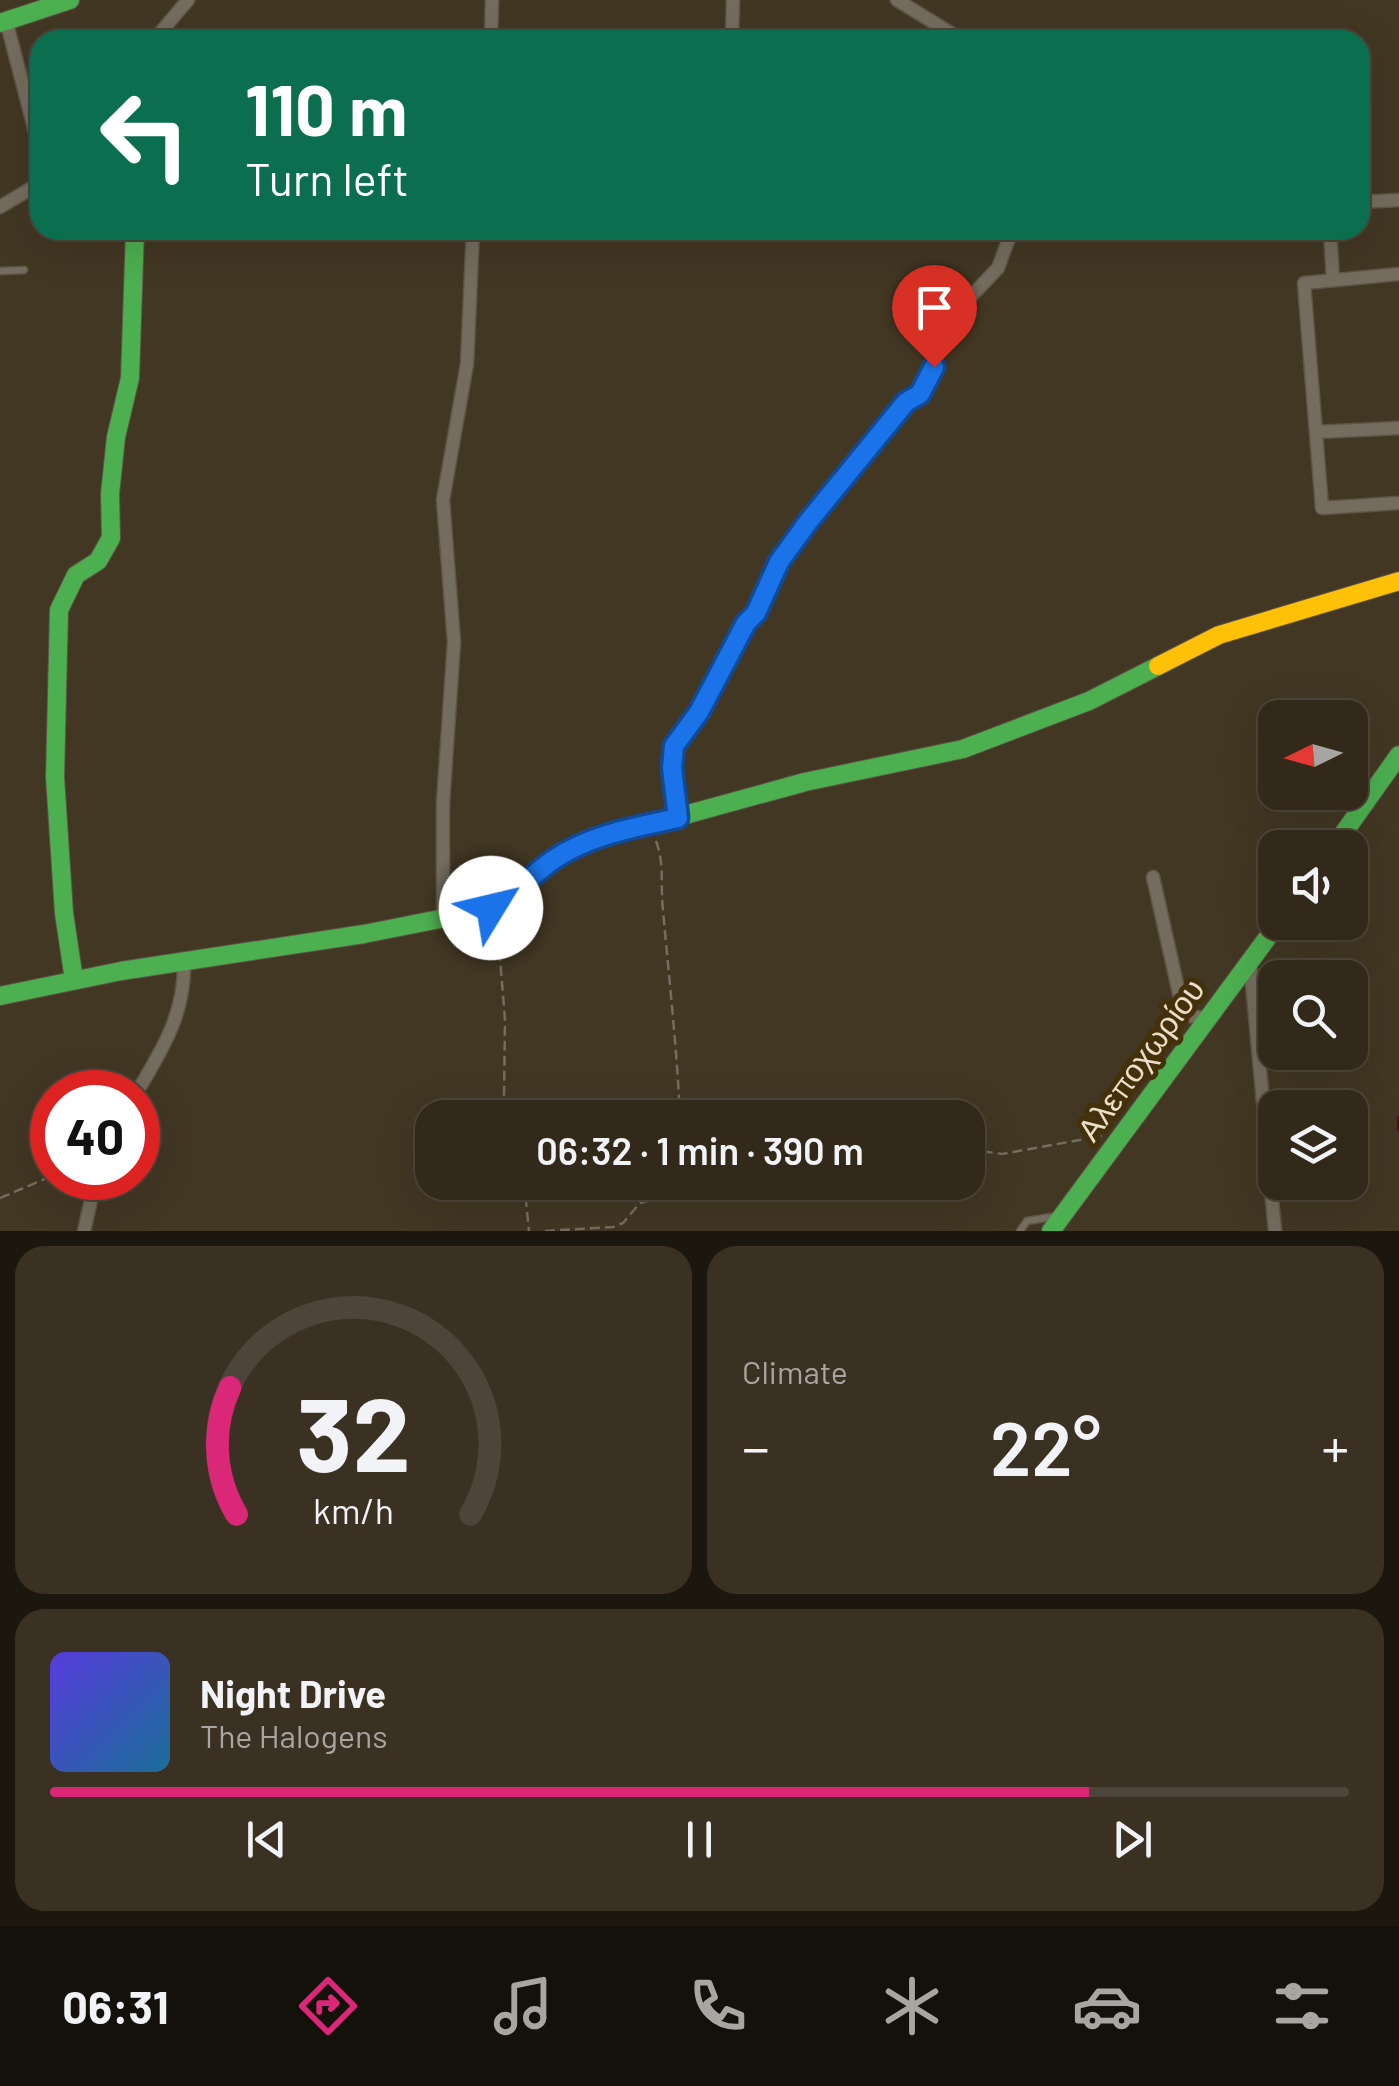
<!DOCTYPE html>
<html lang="en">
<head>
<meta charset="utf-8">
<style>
  body { margin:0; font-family:Barlow,sans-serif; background:#3a3123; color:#f1f3f6; height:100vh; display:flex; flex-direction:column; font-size:38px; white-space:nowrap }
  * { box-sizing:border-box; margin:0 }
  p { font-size:32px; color:#a8a6a2 }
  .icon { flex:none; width:55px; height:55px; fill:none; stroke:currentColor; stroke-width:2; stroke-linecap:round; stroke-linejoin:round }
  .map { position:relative; height:1231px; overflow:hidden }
  .drawer { display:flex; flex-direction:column; gap:15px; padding:15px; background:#1c170e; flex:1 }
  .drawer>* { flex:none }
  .hud { position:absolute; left:30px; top:30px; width:1340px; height:210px; border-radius:30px; box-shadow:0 10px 40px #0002,0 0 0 2px #4d4539; background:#0b6e4f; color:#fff; overflow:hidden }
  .needle { width:65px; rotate:265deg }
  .fabs { position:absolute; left:1258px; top:700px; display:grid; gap:20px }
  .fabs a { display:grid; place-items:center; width:110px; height:110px; border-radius:20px; background:#32291a; box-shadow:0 10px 40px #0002,0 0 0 2px #4d4539; font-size:50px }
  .speed { position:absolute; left:30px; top:1070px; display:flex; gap:20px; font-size:50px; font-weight:700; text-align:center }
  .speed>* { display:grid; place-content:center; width:130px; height:130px; border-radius:50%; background:#32291a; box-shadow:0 10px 40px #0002,0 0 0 2px #4d4539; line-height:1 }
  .speed .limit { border:15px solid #d22; background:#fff; color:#111 }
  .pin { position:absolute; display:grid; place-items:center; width:85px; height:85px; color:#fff; margin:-102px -42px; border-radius:50% 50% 50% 0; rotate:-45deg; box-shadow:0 0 10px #0007 }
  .pin .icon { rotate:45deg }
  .me { position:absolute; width:110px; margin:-55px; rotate:54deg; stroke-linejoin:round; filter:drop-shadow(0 0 8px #0008) }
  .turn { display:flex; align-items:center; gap:35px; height:210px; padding:0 50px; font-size:45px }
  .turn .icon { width:130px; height:130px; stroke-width:2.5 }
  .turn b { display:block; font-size:70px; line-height:85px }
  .big { font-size:75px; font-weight:600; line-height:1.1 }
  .drawer .tile { flex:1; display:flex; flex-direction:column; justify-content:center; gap:15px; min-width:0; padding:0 35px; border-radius:30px; background:#3a3123 }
  .drawer .dial { align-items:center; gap:0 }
  .dial svg { height:260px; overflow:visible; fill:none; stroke:#4d4539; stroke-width:7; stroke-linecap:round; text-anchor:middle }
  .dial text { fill:#f1f3f6; stroke:none }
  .song { display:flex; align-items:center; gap:30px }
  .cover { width:120px; height:120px; border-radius:15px; background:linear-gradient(135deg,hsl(250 70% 55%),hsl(200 70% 35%)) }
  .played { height:10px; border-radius:5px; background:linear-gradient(90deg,#db2777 80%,#4d4539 80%) }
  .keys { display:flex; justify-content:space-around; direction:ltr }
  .heat { display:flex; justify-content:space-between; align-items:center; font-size:55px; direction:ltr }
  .drawer .tiles { flex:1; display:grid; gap:15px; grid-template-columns:1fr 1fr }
  .tile:last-child { grid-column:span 2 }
  .trip { position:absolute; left:415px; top:1100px; width:570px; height:100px; border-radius:30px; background:#32291a; box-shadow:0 10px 40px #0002,0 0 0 2px #4d4539; font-weight:600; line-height:100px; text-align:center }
  .dock { display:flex; height:160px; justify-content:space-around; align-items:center; background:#14100a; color:#a8a6a2 }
  .dock .icon { width:70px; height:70px }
  .dock .current { color:#db2777 }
  .dock b { font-size:45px; color:#f1f3f6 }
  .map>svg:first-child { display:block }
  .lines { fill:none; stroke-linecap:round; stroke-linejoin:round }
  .stream { stroke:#550c14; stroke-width:4 }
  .lane-casing { stroke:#5e5545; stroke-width:9 }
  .street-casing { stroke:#5e5545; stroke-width:15 }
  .fast-casing { stroke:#5e5545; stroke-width:20 }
  .slow-casing { stroke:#5e5545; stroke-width:20 }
  .path { stroke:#746d60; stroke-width:2.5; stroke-dasharray:10 5; stroke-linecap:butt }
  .lane { stroke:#746c5e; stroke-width:6 }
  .street { stroke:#746c5e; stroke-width:12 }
  .fast { stroke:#4caf50; stroke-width:18 }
  .slow { stroke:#ffc107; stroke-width:18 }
  .route-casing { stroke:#114b97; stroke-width:25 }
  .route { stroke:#1a73e8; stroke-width:18 }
  .labels { text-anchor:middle; stroke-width:10; stroke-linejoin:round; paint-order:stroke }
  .street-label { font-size:32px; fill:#ebdfcb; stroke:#44310a }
</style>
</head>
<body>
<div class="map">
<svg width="1399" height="1231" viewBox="0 0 1399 1231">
  <rect width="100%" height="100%" fill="#423723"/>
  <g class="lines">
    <polyline class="stream" points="1399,1118 1399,1129"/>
    <g class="lane-casing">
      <g id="lane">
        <polyline points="0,271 24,270"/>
        <polyline points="1020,1231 1027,1221 1057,1216"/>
      </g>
    </g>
    <g class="street-casing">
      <g id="street">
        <polyline points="897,0 962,40"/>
        <polyline points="0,21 6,20 40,151"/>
        <polyline points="154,40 188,0"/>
        <polyline points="491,40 492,0"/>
        <polyline points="732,40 733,0"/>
        <polyline points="1360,202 1399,200"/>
        <polyline points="0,207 40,183"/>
        <polyline points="1330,230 1333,280"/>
        <polyline points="1399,274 1304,283 1322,508 1399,503"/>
        <polyline points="1317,432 1399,428"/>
        <polyline points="678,818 672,768 674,746 694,720 746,623 756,613 779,562 906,402 919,394 960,308 998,268 1012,230"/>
        <polyline points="1153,877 1183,1011 1190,1016 1209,1019"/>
        <polyline points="443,920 443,803 454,642 443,500 467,364 473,230"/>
        <polyline points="1250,962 1275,1231"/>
        <path d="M137,1092C162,1050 185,1014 184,963"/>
        <polyline points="84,1231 96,1178"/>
      </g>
    </g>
    <g class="fast-casing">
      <g id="fast">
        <polyline points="0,23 70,0"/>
        <polyline points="1333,848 1399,755"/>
        <polyline points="74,980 64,913 55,777 59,610 76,575 98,561 111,538 110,494 116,437 130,378 135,230"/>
        <polyline points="0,996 121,971 364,934 485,910 510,897 548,863 590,841 805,782 963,749 1089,701 1158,666"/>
        <polyline points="1051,1231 1279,922"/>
      </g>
    </g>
    <g class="slow-casing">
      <polyline id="slow" points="1158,666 1219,635 1399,581"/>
    </g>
    <g class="path">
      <path d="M656,841C665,865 660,885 663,910C669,979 677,1048 680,1118"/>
      <polyline points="497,921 505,1020 504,1098 511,1118"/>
      <polyline points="968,1149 1002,1154 1102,1136"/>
      <polyline points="524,1182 529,1231"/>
      <polyline points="0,1198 52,1176"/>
      <polyline points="545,1231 613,1227 623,1223 640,1203 681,1191 686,1182"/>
    </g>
    <use href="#lane" class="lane"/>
    <use href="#street" class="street"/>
    <use href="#fast" class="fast"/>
    <use href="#slow" class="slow"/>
  </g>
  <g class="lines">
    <g class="route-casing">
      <path id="route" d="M491,908C515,896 531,875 553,860C589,835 636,827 678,818L672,768L674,746L699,712L746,623L756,613L779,562L808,522L906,402L920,394L934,367"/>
    </g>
    <use href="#route" class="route"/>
  </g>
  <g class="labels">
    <g class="street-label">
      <text transform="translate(1141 1060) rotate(-54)" y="11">Αλεποχωρίου</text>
    </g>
  </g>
</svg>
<div class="fabs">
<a><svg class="needle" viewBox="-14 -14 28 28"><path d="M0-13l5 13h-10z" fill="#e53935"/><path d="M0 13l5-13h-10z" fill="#a8a6a2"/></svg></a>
<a><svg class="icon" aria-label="sound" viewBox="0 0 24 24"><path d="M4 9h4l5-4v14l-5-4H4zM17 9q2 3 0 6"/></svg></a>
<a><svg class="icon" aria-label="search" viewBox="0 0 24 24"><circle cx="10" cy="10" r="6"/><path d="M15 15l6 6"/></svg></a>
<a><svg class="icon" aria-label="layers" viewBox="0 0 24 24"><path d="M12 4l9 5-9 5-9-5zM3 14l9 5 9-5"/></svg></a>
</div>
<div class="speed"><div class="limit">40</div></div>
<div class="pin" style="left:934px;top:367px;background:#d93025"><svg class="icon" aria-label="arrive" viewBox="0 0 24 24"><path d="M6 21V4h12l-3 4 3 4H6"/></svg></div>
<svg class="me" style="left:491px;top:908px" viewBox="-20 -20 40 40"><circle r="19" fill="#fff"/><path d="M0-13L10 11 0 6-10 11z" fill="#1a73e8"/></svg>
<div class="trip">06:32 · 1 min · 390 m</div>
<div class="hud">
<div class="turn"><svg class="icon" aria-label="left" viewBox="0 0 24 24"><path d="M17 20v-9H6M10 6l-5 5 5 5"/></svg><div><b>110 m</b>Turn left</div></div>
</div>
</div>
<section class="drawer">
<div class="tiles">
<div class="tile dial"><svg viewBox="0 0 100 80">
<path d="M14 69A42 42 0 1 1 86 69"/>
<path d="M14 69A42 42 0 0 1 12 30" stroke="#db2777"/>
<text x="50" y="56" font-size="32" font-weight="700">32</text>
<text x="50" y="72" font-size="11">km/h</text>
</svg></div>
<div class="tile"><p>Climate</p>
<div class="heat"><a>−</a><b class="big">22°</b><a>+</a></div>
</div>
<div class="tile">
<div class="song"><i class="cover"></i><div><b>Night Drive</b><p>The Halogens</p></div></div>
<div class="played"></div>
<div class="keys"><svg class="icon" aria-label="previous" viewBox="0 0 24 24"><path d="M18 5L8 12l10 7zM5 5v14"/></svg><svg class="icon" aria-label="pause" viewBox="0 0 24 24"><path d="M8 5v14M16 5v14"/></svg><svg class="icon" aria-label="next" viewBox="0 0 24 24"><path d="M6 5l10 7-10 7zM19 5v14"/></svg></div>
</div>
</div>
</section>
<nav class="dock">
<b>06:31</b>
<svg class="icon current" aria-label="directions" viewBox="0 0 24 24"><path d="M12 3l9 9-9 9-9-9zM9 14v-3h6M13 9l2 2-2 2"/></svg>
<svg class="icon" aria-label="music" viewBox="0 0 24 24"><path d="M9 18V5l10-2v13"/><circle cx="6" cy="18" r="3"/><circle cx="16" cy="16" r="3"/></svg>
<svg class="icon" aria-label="phone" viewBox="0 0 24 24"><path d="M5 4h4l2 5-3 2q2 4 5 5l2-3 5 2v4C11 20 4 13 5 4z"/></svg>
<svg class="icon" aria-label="climate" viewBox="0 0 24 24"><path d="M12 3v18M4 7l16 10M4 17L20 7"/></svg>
<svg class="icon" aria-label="car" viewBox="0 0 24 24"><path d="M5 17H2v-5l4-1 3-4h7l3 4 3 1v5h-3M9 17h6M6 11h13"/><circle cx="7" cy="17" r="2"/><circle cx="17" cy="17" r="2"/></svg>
<svg class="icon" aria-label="filters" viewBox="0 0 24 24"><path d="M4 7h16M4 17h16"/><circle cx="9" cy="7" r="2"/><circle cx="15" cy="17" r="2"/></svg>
</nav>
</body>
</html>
